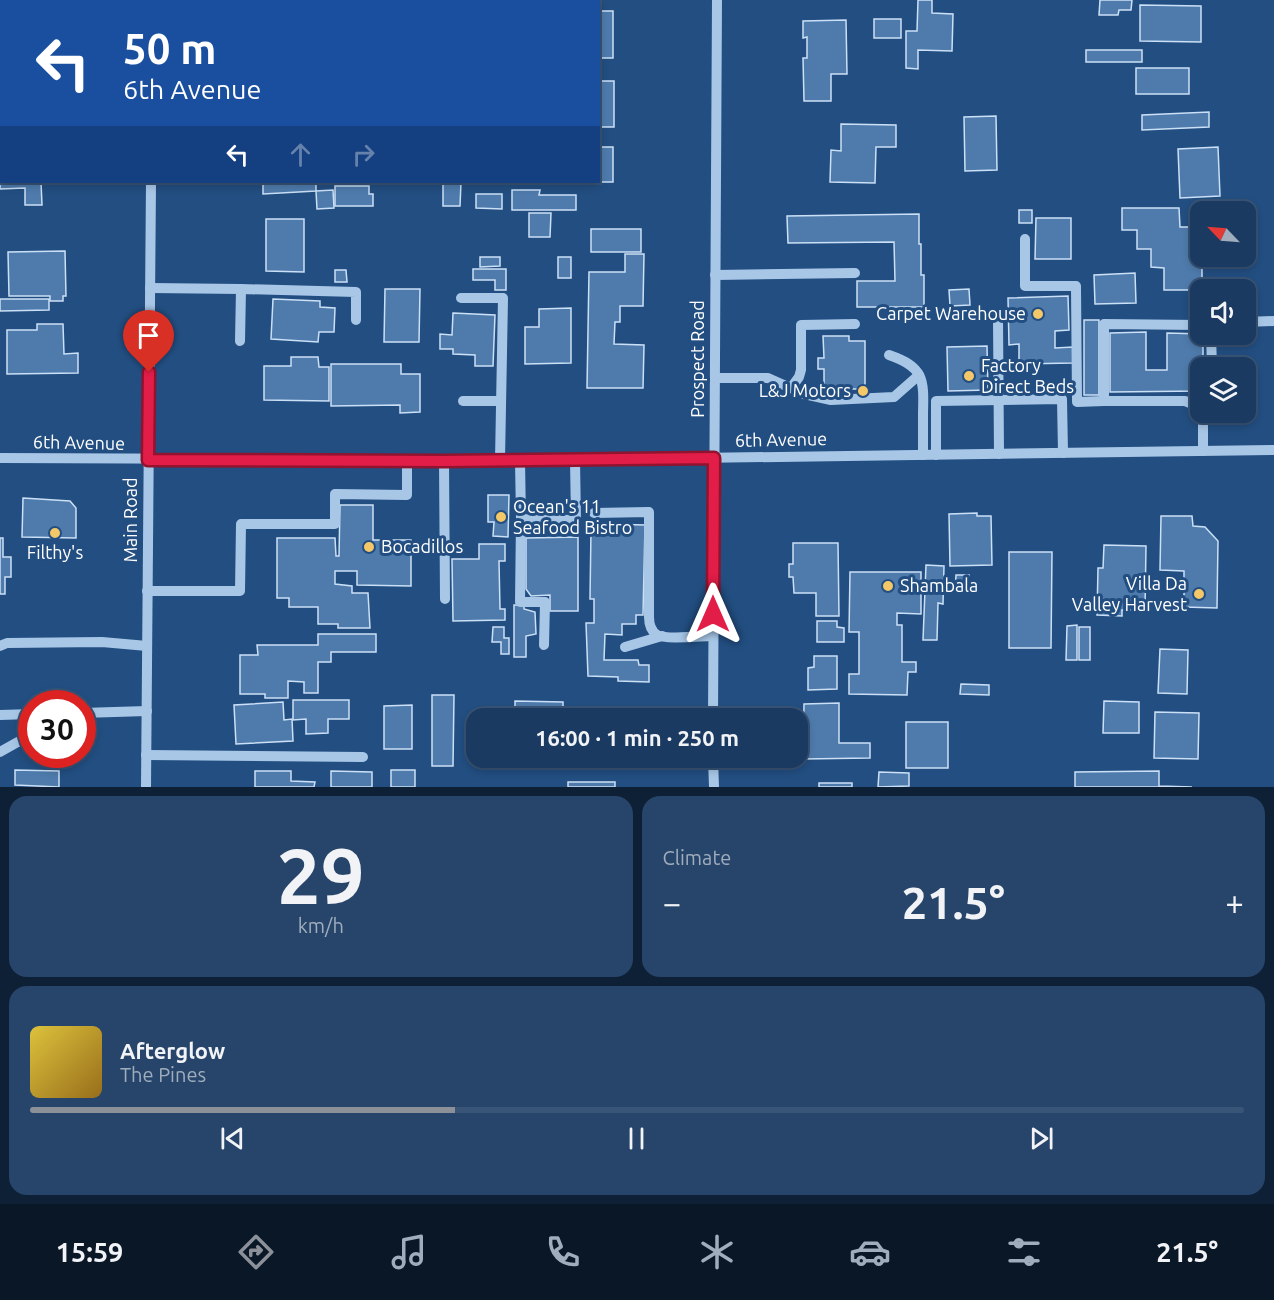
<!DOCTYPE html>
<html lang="en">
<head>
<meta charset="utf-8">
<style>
  body { margin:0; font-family:Ubuntu,sans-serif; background:#27456a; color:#f1f3f6; height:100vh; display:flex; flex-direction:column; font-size:22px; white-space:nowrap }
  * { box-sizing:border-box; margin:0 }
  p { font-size:20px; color:#9fadbd }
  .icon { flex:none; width:33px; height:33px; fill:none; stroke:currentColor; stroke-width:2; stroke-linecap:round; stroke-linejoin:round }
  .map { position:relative; height:787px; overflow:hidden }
  .side { display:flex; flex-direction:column; gap:9px; padding:9px; background:#0e2035; flex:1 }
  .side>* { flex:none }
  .top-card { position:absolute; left:0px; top:0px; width:600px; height:183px; box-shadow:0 3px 9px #0003,0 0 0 2px #385476; background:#1a4fa0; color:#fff; overflow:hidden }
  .needle { width:39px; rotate:295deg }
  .buttons { position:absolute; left:1190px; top:201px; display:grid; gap:12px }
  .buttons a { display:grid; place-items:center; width:66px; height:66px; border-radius:12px; background:#1a3a61; box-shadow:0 3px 9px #0003,0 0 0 2px #385476; font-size:30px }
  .speed { position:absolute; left:18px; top:690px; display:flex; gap:12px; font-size:30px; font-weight:700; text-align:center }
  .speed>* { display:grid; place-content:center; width:78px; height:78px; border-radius:50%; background:#1a3a61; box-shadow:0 3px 9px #0003,0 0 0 2px #385476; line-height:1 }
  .speed .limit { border:9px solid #d22; background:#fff; color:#111 }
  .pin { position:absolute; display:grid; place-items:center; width:51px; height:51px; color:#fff; margin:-62px -26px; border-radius:50% 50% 50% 0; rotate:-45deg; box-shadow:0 0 6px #0007 }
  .pin .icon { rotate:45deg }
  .me { position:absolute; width:66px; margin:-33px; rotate:0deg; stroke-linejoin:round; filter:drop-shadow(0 0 4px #0008) }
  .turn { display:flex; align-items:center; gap:21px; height:126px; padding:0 24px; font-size:27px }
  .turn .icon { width:78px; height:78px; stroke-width:2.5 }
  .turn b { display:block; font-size:42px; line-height:51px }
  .lanes { display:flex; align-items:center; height:57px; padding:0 24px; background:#0003; justify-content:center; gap:30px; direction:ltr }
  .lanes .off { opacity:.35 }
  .big { font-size:45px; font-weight:700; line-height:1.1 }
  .side .widget { flex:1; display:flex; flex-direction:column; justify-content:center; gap:9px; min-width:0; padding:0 21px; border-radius:18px; background:#27456a }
  .side .dial { align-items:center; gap:0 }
  .dial b { font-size:78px; line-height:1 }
  .song { display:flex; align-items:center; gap:18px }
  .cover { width:72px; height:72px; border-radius:9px; background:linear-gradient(135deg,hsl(50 70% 55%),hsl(40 70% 35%)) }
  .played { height:6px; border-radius:3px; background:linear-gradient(90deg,#8c9099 35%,#385476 35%) }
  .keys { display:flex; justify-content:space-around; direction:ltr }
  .heat { display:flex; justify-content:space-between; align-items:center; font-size:33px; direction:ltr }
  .side .tiles { flex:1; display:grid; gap:9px; grid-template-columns:1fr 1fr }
  .widget:last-child { grid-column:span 2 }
  .trip { position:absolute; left:466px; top:708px; width:342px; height:60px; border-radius:18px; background:#1a3a61; box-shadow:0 3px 9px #0003,0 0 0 2px #385476; font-weight:700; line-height:60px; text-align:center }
  .menu { display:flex; height:96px; justify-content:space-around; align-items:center; background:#0a1727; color:#9fadbd }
  .menu .icon { width:42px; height:42px }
  .menu .current { color:#8c9099 }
  .menu b { font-size:27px; color:#f1f3f6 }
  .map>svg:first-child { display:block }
  .building { fill:#4e7bac; stroke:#cbe0f6; stroke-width:1.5 }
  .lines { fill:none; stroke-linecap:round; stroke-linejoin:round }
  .minor { stroke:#a8c7e7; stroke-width:10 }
  .route-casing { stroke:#92132f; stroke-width:15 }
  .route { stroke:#e11d48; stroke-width:10 }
  .poi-dot { fill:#f4c769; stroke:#224e81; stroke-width:2 }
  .labels { text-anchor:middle; stroke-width:6; stroke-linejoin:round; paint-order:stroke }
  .poi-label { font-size:18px; fill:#fff; stroke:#224e81; text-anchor:start }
  .street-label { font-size:18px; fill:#fff; stroke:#224e81 }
</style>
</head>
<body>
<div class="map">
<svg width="1274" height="787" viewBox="0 0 1274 787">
  <rect width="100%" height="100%" fill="#224e81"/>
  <g class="building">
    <polygon points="918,0 932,0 932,13 953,14 952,51 918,50 918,69 906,68 906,31 917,31"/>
    <polygon points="1100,0 1132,0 1131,10 1119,10 1118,15 1099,15"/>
    <polygon points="1140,5 1201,6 1201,42 1140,41"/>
    <rect x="598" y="11" width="15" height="47"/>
    <rect x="0" y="18" width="2" height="42"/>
    <rect x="874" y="19" width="27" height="19"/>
    <polygon points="846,20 847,74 831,74 831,101 804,101 803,58 807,58 807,37 803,38 803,21"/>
    <rect x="1086" y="50" width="56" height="12"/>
    <rect x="1136" y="68" width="53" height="26"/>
    <rect x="598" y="81" width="16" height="46"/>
    <polygon points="1209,112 1209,127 1142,130 1142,115"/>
    <polygon points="996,116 997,170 965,171 964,117"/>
    <polygon points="841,124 896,125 896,147 876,147 875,183 830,182 831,150 841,151"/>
    <polygon points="598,147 613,147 613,182 577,182 598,182"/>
    <polygon points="1218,147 1220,196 1180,198 1178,149"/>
    <polygon points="0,155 2,182 41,182 42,205 25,205 25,188 0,189"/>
    <polygon points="263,182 316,182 316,191 263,194"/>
    <polygon points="443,182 461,182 460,206 443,206"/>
    <polygon points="335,186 369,186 369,194 373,194 373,206 335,206"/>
    <polygon points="333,190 334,208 317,209 316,191"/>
    <polygon points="512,190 540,190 539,195 576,195 576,210 512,210"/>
    <polygon points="476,194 502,194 502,209 476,208"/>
    <polygon points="1122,208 1179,208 1180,227 1200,227 1200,256 1210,256 1209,268 1202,268 1202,290 1164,290 1164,268 1151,267 1151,249 1137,249 1137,230 1122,230"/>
    <rect x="1019" y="210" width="13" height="13"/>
    <polygon points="529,213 551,213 550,237 529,237"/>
    <polygon points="919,214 919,244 921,244 921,275 924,275 924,307 857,307 857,281 895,281 894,242 788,243 787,216"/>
    <polygon points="1036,218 1071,218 1071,259 1035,259"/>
    <polygon points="266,219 304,219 304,272 266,271"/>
    <rect x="591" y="229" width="50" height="23"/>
    <polygon points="65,251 66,296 63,296 63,301 50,301 50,296 9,296 8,252"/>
    <polygon points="625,254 644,254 643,306 620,306 620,322 615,322 614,344 644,345 643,388 587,388 589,272 625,272"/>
    <polygon points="480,257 500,257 500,266 480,267"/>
    <rect x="558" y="257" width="13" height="21"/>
    <polygon points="473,269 506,269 506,290 495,290 495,280 473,280"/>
    <polygon points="335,270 346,270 347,282 335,282"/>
    <polygon points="1135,273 1136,303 1095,304 1094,275"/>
    <polygon points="385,289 420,289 419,342 384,342"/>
    <polygon points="969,289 970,305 950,306 949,290"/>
    <polygon points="1068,296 1069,330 1055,331 1055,348 1073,347 1073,363 1019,364 1019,344 1009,345 1008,298"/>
    <polygon points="0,299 49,299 49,310 0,311"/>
    <polygon points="273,299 320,301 320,307 335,308 334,332 319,332 318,342 271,339"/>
    <polygon points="571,308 571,363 525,364 525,327 539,327 539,309"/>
    <polygon points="453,313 495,315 493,366 475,366 475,355 453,354 453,349 440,349 440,334 452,335"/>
    <rect x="1084" y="320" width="15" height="75"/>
    <polygon points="37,324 63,324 64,354 78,353 78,373 7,374 7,330 37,330"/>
    <polygon points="1146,332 1146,370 1167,370 1167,333 1203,334 1203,368 1200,368 1200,391 1110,392 1110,333"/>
    <polygon points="823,336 849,336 849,341 865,341 865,389 850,389 849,392 824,392 824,369 818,369 818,358 824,358"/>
    <polygon points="987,346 988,390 948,391 947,347"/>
    <polygon points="291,357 318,357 319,367 329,367 329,401 264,400 264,366 291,366"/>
    <polygon points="331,364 401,364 401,374 420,374 420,412 400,413 400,405 331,406"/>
    <polygon points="488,495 509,495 508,537 493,536 494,522 488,522"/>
    <polygon points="23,498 70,501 76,508 76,538 22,537"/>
    <polygon points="340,505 373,505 373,540 411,540 411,586 357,585 357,571 335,571 335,584 352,586 352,593 368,593 370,628 338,628 338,624 318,624 318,607 289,607 289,598 277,598 277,538 335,538 336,556 339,556"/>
    <polygon points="977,513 977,516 991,516 992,565 950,566 949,514"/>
    <polygon points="1161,516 1192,516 1193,526 1205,527 1218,541 1217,608 1184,607 1184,571 1160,570"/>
    <polygon points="607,524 645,525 643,615 636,615 636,624 622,624 622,635 605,634 604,660 638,660 639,665 649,665 649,682 618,681 618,677 588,676 586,623 594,623 594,599 590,599 591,530 607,530"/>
    <polygon points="578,537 578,611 550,611 550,595 531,596 526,589 526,538"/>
    <polygon points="0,538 3,538 3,557 11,557 11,577 5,577 5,594 0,594"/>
    <polygon points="793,543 838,543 839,616 816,616 816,593 794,593 793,577 789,577 789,564 793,564"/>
    <polygon points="479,544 505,544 505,561 499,561 500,609 505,609 505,620 453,621 452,559 479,559"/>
    <polygon points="1104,545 1146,546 1145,610 1122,610 1122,616 1097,615 1098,568 1103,568"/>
    <polygon points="1009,552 1052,552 1051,648 1009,648"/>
    <polygon points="926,565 944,566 943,604 938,603 937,640 923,640"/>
    <polygon points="850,572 921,572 921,614 897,613 897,625 902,625 902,662 916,662 916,672 908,672 907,695 849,694 849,674 859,674 859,632 849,632"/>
    <polygon points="956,575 969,575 968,591 955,591"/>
    <polygon points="514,605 524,605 524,609 535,612 536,634 526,636 526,657 514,657"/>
    <polygon points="817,621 837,621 837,627 844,628 844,642 817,642"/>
    <polygon points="1077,625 1077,660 1066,660 1067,626"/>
    <polygon points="493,627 504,627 504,638 509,638 509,654 501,654 501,642 492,642"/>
    <rect x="1079" y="627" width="11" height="33"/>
    <polygon points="318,634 376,634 376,652 331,652 331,662 318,662 318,693 304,693 304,682 288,681 288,698 265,698 265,694 240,694 240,655 258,655 257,645 318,645"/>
    <polygon points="1160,649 1188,650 1187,694 1158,693"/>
    <polygon points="814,656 837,656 837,689 808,690 808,668 814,667"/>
    <polygon points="961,684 989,685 989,695 960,694"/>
    <polygon points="432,695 454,695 453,766 432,766"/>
    <polygon points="293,700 349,700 349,719 328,719 328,733 306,734 306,719 293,720"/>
    <polygon points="515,701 563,702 563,708 591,709 591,718 515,718"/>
    <polygon points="1104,701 1139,702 1139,733 1103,733"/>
    <polygon points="283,702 284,720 292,719 293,741 236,744 234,705"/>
    <polygon points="839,703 839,743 870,743 870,758 803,759 804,704"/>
    <polygon points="412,705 412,749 384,749 384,706"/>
    <polygon points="1155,712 1199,713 1198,759 1154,758"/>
    <rect x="906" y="722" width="42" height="46"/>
    <rect x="43" y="754" width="31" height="10"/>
    <polygon points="566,758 628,758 628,761 566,760"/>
    <polygon points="15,770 59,771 59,787 15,785"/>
    <rect x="391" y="770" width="24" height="17"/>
    <polygon points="255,771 291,771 291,781 315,782 314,787 255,787"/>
    <polygon points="331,771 372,772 372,787 331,787"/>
    <polygon points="1159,771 1159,786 1192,787 1075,787 1075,772"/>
    <polygon points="879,772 909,773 909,786 878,787"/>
    <rect x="568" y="782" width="47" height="5"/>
    <rect x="819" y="783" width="33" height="4"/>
  </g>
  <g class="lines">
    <g class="minor">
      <polyline points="153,2 153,0"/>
      <polyline points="1025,239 1025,286 1076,286 1077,402 1104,401"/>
      <polyline points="715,275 855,273"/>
      <polyline points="150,288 241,289 240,341"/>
      <polyline points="241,289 356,292 356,320"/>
      <polyline points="461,298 503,298 500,460"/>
      <polyline points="998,319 999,454"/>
      <polyline points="1245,322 1274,321"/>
      <polyline points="1200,325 1104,324 1104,401 1185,401 1195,405 1200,410"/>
      <polyline points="1211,334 1212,368"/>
      <path d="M889,355C924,367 924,379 923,413C923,427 923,441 923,455"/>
      <polyline points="715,378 768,378 804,394 831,400 894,397 919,375"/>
      <polyline points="791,388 799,377 801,370 801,325 855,324"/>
      <polyline points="463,401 501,401"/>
      <polyline points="1201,412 1203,422 1203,451"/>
      <polyline points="936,455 936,401 1062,399 1063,453"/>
      <polyline points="0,458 557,460 1274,450"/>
      <polyline points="444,461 445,599"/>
      <polyline points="520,461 521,519 576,520 575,460"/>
      <path d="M594,513L649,512V617C649,624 651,631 657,635C666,640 701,636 713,636"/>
      <polyline points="521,519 520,602 545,602 544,645"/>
      <polyline points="147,591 240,591 241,524 335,524 335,494 407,495 407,461"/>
      <polyline points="0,646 7,643 102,642 147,646"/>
      <polyline points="625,647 662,636"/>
      <polyline points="82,713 147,711"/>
      <polyline points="0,715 32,714"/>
      <polyline points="713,718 717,0"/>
      <polyline points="0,752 32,734"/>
      <polyline points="146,755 363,757"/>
      <polyline points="713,758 714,787"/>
      <polyline points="146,787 151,182"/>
    </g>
  </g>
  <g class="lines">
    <g class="route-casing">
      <polyline id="route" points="149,372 148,460 444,461 714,458 713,614"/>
    </g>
    <use href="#route" class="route"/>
  </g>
  <g class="poi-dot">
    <circle cx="1038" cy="314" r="6"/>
    <circle cx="969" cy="376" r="6"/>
    <circle cx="863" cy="391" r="6"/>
    <circle cx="501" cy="517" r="6"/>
    <circle cx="55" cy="533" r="6"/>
    <circle cx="369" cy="547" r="6"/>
    <circle cx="888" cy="586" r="6"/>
    <circle cx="1199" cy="594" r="6"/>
  </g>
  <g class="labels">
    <g class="poi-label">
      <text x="1026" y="320" text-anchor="end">Carpet Warehouse</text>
      <text x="981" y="372">Factory<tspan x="981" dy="21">Direct Beds</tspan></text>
      <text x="851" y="397" text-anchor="end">L&amp;J Motors</text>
      <text x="513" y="513">Ocean's 11<tspan x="513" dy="21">Seafood Bistro</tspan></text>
      <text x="381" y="553">Bocadillos</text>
      <text x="55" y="559" text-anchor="middle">Filthy's</text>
      <text x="1187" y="590" text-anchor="end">Villa Da<tspan x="1187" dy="21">Valley Harvest</tspan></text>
      <text x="900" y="592">Shambala</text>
    </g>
    <g class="street-label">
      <text transform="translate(698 359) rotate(-90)" y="6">Prospect Road</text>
      <text transform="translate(781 440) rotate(-1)" y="6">6th Avenue</text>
      <text transform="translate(79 443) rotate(1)" y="6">6th Avenue</text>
      <text transform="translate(131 520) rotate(-90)" y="6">Main Road</text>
    </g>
  </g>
</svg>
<div class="buttons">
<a><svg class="needle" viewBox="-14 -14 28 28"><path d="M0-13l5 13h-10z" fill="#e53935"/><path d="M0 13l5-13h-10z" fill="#9fadbd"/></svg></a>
<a><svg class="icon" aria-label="sound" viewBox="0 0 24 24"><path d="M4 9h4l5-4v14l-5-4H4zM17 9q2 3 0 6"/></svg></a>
<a><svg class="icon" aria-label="layers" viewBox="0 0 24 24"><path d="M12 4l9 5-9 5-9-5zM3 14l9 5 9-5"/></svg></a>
</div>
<div class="speed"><div class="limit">30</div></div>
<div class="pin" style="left:149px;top:372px;background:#d93025"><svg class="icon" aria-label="arrive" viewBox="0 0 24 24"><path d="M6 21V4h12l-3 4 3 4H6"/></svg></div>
<svg class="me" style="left:713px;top:614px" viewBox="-20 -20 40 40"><path d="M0-17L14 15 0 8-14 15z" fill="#e11d48" stroke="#fff" stroke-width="4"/></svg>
<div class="trip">16:00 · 1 min · 250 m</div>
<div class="top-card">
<div class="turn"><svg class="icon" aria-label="left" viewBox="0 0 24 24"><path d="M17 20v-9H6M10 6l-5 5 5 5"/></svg><div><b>50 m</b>6th Avenue</div></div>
<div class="lanes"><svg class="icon" aria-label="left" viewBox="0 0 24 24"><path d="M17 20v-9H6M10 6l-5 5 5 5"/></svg><svg class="icon off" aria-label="ahead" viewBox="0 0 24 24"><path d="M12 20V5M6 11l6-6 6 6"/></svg><svg class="icon off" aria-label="right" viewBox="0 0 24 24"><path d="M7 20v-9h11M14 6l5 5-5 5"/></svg></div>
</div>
</div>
<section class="side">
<div class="tiles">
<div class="widget dial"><b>29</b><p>km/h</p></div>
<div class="widget"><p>Climate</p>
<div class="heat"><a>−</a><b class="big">21.5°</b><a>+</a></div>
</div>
<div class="widget">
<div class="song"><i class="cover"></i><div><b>Afterglow</b><p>The Pines</p></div></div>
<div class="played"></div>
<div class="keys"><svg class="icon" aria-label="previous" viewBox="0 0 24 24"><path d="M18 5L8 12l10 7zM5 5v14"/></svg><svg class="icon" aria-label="pause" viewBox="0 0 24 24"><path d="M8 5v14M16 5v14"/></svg><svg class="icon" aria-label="next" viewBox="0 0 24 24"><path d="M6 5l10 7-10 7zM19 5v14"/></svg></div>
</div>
</div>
</section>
<nav class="menu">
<b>15:59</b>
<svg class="icon current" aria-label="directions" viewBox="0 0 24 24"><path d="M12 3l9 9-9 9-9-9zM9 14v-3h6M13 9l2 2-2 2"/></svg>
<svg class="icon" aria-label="music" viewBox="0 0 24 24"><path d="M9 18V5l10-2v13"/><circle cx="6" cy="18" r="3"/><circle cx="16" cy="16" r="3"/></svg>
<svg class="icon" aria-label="phone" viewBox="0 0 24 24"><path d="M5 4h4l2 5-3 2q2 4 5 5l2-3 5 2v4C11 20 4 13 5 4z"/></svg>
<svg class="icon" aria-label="climate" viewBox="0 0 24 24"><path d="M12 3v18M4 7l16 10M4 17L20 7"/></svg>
<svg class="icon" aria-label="car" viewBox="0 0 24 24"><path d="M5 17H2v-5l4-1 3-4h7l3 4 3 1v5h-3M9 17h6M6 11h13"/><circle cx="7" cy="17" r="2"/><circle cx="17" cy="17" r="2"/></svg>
<svg class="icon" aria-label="filters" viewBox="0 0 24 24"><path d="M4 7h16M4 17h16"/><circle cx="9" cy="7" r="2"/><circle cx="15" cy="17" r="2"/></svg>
<b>21.5°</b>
</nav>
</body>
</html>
